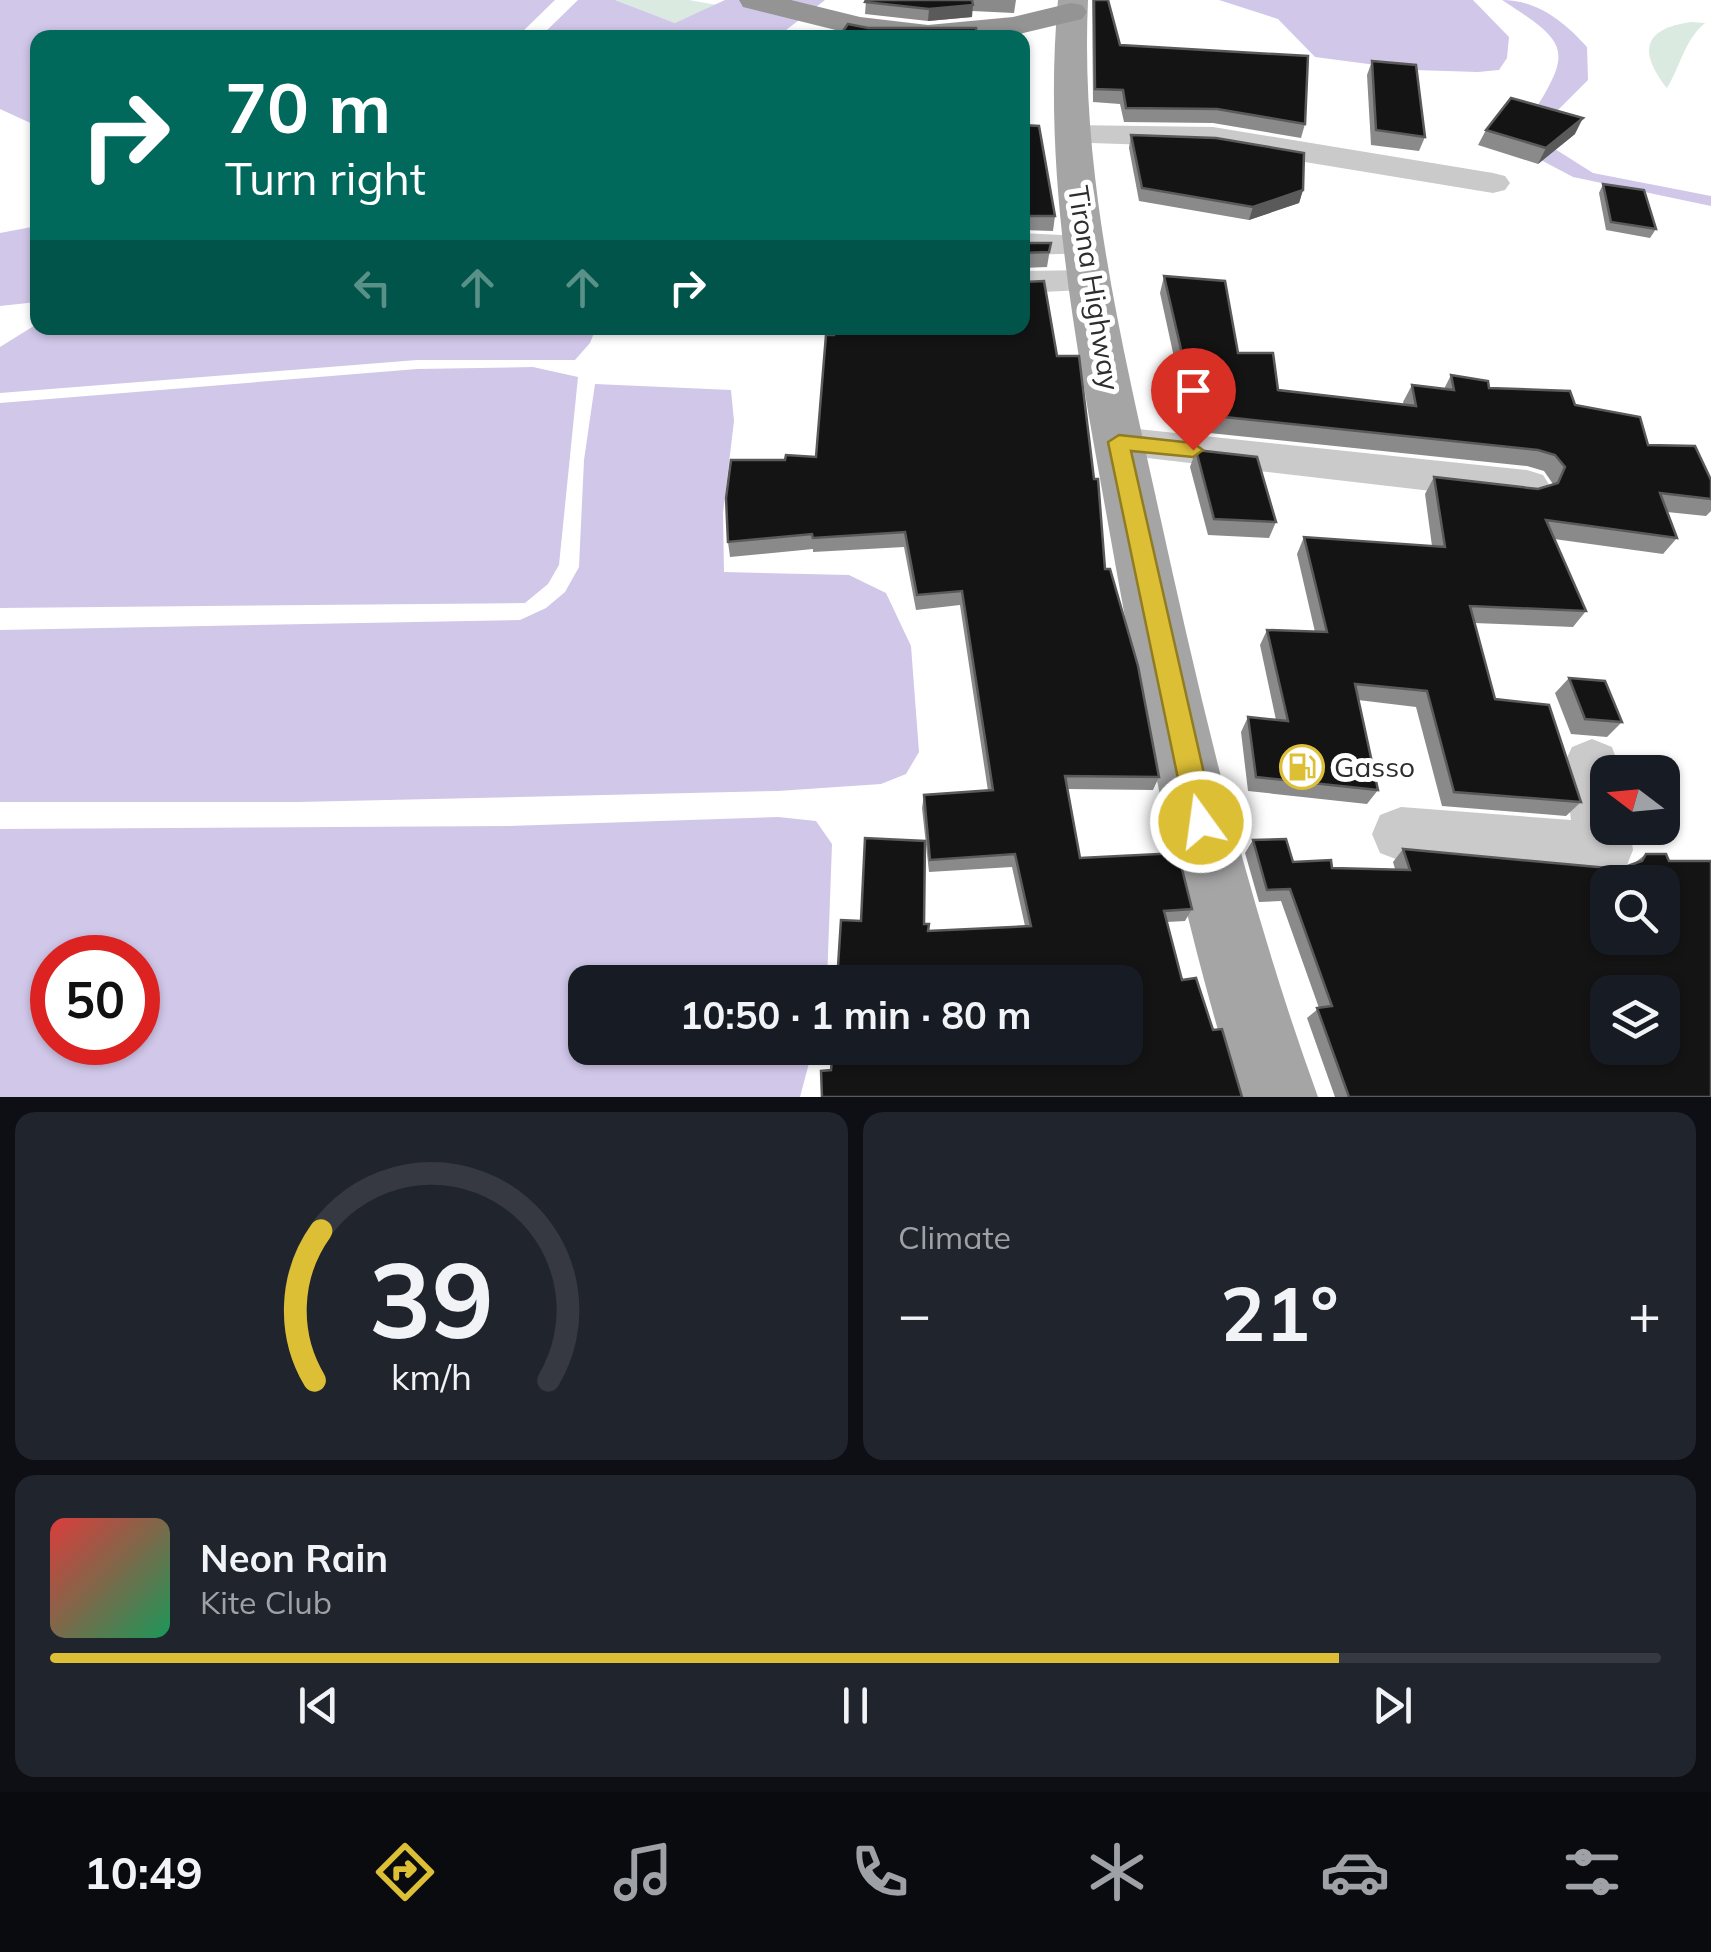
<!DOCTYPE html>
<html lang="en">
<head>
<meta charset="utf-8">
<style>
  body { margin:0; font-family:Mulish,sans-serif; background:#20242c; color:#f1f3f6; height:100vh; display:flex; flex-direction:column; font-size:38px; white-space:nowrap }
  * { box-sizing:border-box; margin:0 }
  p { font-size:32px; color:#9ea1a6 }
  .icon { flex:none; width:55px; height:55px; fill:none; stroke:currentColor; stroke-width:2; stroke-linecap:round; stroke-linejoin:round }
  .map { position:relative; height:1097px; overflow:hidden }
  .panel { display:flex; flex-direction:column; gap:15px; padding:15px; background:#0d0f14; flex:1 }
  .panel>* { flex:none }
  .banner { position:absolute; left:30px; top:30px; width:1000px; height:305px; border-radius:20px; box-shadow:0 2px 8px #0004; background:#00695c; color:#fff; overflow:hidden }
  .needle { width:65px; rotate:286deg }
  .buttons { position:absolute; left:1590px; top:755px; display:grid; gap:20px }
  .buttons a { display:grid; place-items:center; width:90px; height:90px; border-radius:20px; background:#171b24; box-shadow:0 2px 8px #0004; font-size:50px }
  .speed { position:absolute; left:30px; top:935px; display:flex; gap:20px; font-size:50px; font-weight:700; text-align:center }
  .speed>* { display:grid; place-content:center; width:130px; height:130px; border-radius:50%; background:#171b24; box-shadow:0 2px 8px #0004; line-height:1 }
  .speed .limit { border:15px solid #d22; background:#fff; color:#111 }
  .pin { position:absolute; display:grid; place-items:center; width:85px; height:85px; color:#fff; margin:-102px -42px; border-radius:50% 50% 50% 0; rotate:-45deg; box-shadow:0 0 10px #0007 }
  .pin .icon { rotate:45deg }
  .me { position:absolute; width:110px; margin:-55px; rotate:346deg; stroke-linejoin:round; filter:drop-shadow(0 0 8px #0008) }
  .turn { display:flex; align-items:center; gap:35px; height:210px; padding:0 30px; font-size:45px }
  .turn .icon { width:130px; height:130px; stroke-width:2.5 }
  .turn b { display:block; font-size:70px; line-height:85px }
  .lanes { display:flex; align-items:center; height:95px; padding:0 30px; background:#0003; justify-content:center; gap:50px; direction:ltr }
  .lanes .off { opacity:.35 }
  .big { font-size:75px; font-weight:700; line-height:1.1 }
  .panel .tile { flex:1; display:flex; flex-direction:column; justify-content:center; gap:15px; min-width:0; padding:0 35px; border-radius:20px; background:#20242c }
  .panel .dial { align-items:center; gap:0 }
  .dial svg { height:260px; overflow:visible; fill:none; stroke:#363941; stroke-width:7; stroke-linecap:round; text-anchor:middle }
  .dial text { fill:#f1f3f6; stroke:none }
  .song { display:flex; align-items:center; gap:30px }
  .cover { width:120px; height:120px; border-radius:15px; background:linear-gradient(135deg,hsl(0 70% 55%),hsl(150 70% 35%)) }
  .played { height:10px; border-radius:5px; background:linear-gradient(90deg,#ddbf36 80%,#363941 80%) }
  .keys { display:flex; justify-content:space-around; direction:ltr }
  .heat { display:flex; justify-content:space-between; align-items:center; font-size:55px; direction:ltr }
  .panel .tiles { flex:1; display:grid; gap:15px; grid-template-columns:1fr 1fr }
  .tile:last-child { grid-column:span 2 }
  .trip { position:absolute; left:568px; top:965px; width:575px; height:100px; border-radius:20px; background:#171b24; box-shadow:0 2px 8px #0004; font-weight:700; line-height:100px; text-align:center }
  .tabs { display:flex; height:160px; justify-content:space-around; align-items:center; background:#090b0e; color:#9ea1a6 }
  .tabs .icon { width:70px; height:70px }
  .tabs .active { color:#ddbf36 }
  .tabs b { font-size:45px; color:#f1f3f6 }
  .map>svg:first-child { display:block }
  .green { fill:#daeae0 }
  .water { fill:#d1c7e9; fill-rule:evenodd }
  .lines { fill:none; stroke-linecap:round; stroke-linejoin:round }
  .minor { fill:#cacaca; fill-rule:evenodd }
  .major { fill:#a5a5a5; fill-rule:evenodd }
  .highway { fill:#949494; fill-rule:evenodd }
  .wall { fill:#8a8a8a }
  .shaded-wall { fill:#5a5a5a }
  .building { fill:#141414; stroke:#5a5a5a; stroke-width:2.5; fill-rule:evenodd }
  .route { fill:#ddbf36; stroke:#907c23; stroke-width:2.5 }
  .labels { text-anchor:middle; stroke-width:10; stroke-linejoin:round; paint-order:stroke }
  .street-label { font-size:28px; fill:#2d2d2d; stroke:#fff }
  .poi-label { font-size:28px; fill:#2d2d2d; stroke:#fff; text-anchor:start }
</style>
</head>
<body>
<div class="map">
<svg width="1711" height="1097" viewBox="0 0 1711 1097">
  <rect width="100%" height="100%" fill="#fff"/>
  <g class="green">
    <polygon points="615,0 689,0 717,5 675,23"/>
    <path d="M1691,22L1705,23C1685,39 1680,67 1667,88C1639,52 1642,29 1691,22Z"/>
  </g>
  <g class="water">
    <polygon points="0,0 555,0 517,37 38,38 37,126 0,109"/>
    <polygon points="578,0 615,0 675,23 725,0 825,0 777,37 539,38"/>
    <polygon points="1219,0 1473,0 1509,37 1507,58 1499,70 1478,72 1414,70 1315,57 1278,19"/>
    <path d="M1502,0C1537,0 1564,21 1587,47L1588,80L1546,122L1555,149L1593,173L1711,196V206L1573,177L1539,159L1531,116C1574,49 1568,43 1502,0Z"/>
    <polygon points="37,226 37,302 0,306 0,233"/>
    <polygon points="37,324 38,328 596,328 590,343 575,360 417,360 0,393 0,347"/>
    <polygon points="533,367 578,377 559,565 548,584 525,603 0,608 0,403 417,369"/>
    <polygon points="595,384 731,390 734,421 723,513 724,572 849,575 886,593 911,646 919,752 906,774 881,784 778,791 298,802 0,802 0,630 520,620 546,608 565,592 579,567 584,460"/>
    <path d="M778,817L816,821L832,844L827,982H585V1048H813L800,1097H0V829L509,826ZM52,958H138V1042H52Z"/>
  </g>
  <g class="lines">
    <g class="minor">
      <polygon points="1071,125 1213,127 1493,173 1505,176 1510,183 1505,190 1493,193 1213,147 1060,142 1055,135 1060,128"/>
      <polygon points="1022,233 1099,237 1104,245 1099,253 1022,255"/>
      <polygon points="1090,270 1103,273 1109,281 1103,289 1022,293 1022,271"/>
      <polygon points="1119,427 1527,470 1543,475 1550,486 1543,497 1527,502 1104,453 1097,442 1104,431"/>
      <polygon points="1592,739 1612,747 1621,772 1608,772 1608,828 1630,828 1633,850 1625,870 1604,878 1401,861 1380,853 1372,834 1380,815 1401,807 1571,820 1564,764 1572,747"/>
    </g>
    <path class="major" d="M1058,0H1088C1080,173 1121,339 1158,507C1202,707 1248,905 1318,1097H1238C1178,906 1141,710 1106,512C1076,343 1042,173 1058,0Z"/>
    <polygon class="highway" points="739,0 791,0 860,17 928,25 1013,17 1071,3 1082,5 1087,12 1082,19 1003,38 868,38 743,7"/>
  </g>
  <g class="wall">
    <polygon points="866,0 1016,0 1014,13 972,11 972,17 928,21 865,14"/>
    <polygon points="1092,0 1108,0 1120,45 1305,124 1301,138 1213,123 1124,122 1120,104 1093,102"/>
    <polygon points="1372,61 1425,137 1419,151 1371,145 1367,75"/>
    <polygon points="1022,125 1055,216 1053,231 1022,230"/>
    <polygon points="1486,130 1575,134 1538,164 1478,145"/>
    <polygon points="1131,135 1303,190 1299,203 1249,220 1139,201 1129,148"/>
    <polygon points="1603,184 1656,229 1650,238 1606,230 1599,193"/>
    <polygon points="1022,243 1051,243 1047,267 1022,268"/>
    <polygon points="1164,276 1238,353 1278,390 1404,405 1403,402 1412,385 1444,389 1451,375 1489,388 1575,405 1711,480 1711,511 1706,516 1667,512 1677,538 1663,554 1554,539 1586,611 1573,627 1474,623 1495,699 1581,802 1566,816 1442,806 1416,707 1358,700 1378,790 1367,804 1248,791 1241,732 1248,717 1276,720 1260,645 1267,630 1315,632 1297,554 1304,537 1432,546 1425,494 1434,477 1538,489 1553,484 1544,471 1527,466 1190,431 1160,293"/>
    <polygon points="834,335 1057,356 1105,569 1159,777 1153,790 1067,789 1080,858 1192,909 1185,921 1167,922 831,1070 837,982 924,924 928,931 1025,926 1012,867 929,872 922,808 924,795 988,791 960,605 916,610 904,547 813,552 813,549 730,557 728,542 785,460 816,457"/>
    <polygon points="1196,450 1276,522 1269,538 1208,535 1190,467"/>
    <polygon points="1569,678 1622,722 1607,737 1571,734 1555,693"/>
    <polygon points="1253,840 1293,862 1332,868 1395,869 1393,862 1403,849 1619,869 1633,864 1646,854 1711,1097 1335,1097 1307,1018 1319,1008 1281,901 1259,902 1245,853"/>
  </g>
  <g class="shaded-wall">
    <polygon points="973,5 972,17 928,21 929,9"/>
    <polygon points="1583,118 1575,134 1538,164 1546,148"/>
    <polygon points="1303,190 1299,203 1249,220 1253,207"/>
  </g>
  <g class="building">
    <polygon points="866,0 972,0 973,5 929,9 865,2"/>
    <polygon points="1094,0 1108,0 1120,45 1308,56 1305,124 1217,109 1126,108 1123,90 1095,89"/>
    <polygon points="848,24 868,28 976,28 977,38 838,38"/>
    <polygon points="1372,61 1416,65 1425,137 1376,130"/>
    <polygon points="1511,98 1583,118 1546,148 1486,130"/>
    <polygon points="1022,125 1039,126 1055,216 1022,216"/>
    <polygon points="1131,135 1216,138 1304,153 1303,190 1253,207 1142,188"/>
    <polygon points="1603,184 1644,190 1656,229 1611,222"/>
    <polygon points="1022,243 1051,243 1049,252 1022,253"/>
    <polygon points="1164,276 1225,281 1238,353 1273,353 1278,390 1416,406 1412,385 1454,390 1451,375 1488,381 1489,388 1570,391 1575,405 1640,417 1648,445 1695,446 1711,480 1711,499 1660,493 1677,538 1546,520 1586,611 1470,606 1495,699 1549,705 1581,802 1454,792 1427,691 1355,684 1378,790 1256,777 1248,717 1288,721 1267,630 1327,632 1304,537 1445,547 1434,477 1538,489 1558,483 1565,467 1555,455 1538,450 1196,414"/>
    <polygon points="1022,280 1024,282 1044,281 1057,356 1079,356 1094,479 1098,479 1105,569 1110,569 1138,666 1159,777 1065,776 1080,858 1178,853 1192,909 1164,911 1182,980 1196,978 1213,1030 1222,1029 1242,1097 822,1097 821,1071 831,1070 833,1048 1125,1048 1125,982 837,982 841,920 861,921 865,838 925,841 924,924 929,924 928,931 1031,926 1015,854 930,860 924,795 993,790 962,591 917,595 905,532 813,538 812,534 728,542 726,498 731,460 785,460 786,455 816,457 826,335 834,335 834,328 1022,328"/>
    <polygon points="1196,450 1257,457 1276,522 1214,519"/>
    <polygon points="1569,678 1605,681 1622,722 1585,719"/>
    <path d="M1286,839L1293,862L1331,860L1332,868L1410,870L1403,849L1619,869L1642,861L1646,854H1666L1669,861H1711V1097H1349L1317,1008L1332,1006L1290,889L1267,890L1253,840ZM1608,882H1662V938H1608ZM1608,992H1662V1048H1608Z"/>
  </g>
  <polygon class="route" points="1119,435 1193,443 1203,450 1193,457 1131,451 1215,822 1211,831 1201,835 1191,831 1187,822 1108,442"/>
  <defs>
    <g id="fuel-ring" transform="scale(2.25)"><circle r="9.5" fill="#fff" stroke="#ddbf36" stroke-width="1.5"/><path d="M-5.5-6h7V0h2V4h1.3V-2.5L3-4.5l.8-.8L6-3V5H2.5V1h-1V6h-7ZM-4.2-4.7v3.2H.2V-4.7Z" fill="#ddbf36"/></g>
  </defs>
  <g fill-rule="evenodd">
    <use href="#fuel-ring" x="1302" y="767"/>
  </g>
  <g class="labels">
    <g class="street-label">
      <text transform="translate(1094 288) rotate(81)" y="10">Tirona Highway</text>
    </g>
    <g class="poi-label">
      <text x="1334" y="777">Gasso</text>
    </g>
  </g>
</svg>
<div class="buttons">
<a><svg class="needle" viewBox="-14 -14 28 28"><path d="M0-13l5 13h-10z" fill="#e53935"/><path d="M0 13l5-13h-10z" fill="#9ea1a6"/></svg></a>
<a><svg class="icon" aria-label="search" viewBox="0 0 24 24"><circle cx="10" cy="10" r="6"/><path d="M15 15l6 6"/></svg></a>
<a><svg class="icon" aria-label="layers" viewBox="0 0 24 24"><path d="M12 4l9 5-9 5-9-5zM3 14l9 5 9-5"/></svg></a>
</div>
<div class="speed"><div class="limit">50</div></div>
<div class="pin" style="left:1193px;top:450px;background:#d93025"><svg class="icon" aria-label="arrive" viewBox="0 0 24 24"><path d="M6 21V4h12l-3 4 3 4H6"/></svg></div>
<svg class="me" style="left:1201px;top:822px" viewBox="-20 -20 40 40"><circle r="17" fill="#ddbf36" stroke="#fff" stroke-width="3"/><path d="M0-11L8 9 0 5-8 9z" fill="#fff"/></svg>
<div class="trip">10:50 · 1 min · 80 m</div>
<div class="banner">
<div class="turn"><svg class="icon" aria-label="right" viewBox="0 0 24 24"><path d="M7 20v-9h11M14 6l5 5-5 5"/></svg><div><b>70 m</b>Turn right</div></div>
<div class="lanes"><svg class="icon off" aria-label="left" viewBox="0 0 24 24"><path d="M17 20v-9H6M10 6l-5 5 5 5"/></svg><svg class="icon off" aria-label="ahead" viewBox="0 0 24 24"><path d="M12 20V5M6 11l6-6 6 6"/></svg><svg class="icon off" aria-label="ahead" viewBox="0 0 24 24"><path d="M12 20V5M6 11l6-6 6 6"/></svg><svg class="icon" aria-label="right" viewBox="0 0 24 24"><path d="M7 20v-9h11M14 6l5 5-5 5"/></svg></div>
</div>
</div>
<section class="panel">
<div class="tiles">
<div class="tile dial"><svg viewBox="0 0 100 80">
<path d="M14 69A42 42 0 1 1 86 69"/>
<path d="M14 69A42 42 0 0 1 16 23" stroke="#ddbf36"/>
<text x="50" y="56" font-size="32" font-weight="700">39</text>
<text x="50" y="72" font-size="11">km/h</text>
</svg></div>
<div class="tile"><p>Climate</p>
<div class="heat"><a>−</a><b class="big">21°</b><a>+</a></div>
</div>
<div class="tile">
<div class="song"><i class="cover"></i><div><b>Neon Rain</b><p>Kite Club</p></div></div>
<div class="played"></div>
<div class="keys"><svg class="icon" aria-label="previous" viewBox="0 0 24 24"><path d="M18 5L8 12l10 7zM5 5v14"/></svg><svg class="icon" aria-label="pause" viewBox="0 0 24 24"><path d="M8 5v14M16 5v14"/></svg><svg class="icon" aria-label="next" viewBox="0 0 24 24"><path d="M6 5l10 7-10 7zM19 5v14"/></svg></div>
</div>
</div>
</section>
<nav class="tabs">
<b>10:49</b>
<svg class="icon active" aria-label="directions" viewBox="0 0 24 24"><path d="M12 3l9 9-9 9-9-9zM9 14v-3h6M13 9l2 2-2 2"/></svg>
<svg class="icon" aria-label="music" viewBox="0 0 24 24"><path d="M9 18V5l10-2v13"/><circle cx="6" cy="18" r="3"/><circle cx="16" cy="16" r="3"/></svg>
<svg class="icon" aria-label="phone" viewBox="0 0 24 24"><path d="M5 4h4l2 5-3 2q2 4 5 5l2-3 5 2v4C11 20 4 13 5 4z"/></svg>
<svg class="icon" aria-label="climate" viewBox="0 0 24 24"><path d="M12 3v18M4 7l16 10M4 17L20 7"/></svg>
<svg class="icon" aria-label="car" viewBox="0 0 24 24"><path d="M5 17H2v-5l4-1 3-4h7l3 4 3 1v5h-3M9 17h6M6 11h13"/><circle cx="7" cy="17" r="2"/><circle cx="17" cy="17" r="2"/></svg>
<svg class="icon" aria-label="filters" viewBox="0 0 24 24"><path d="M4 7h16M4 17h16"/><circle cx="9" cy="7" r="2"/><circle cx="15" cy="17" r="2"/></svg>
</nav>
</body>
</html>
